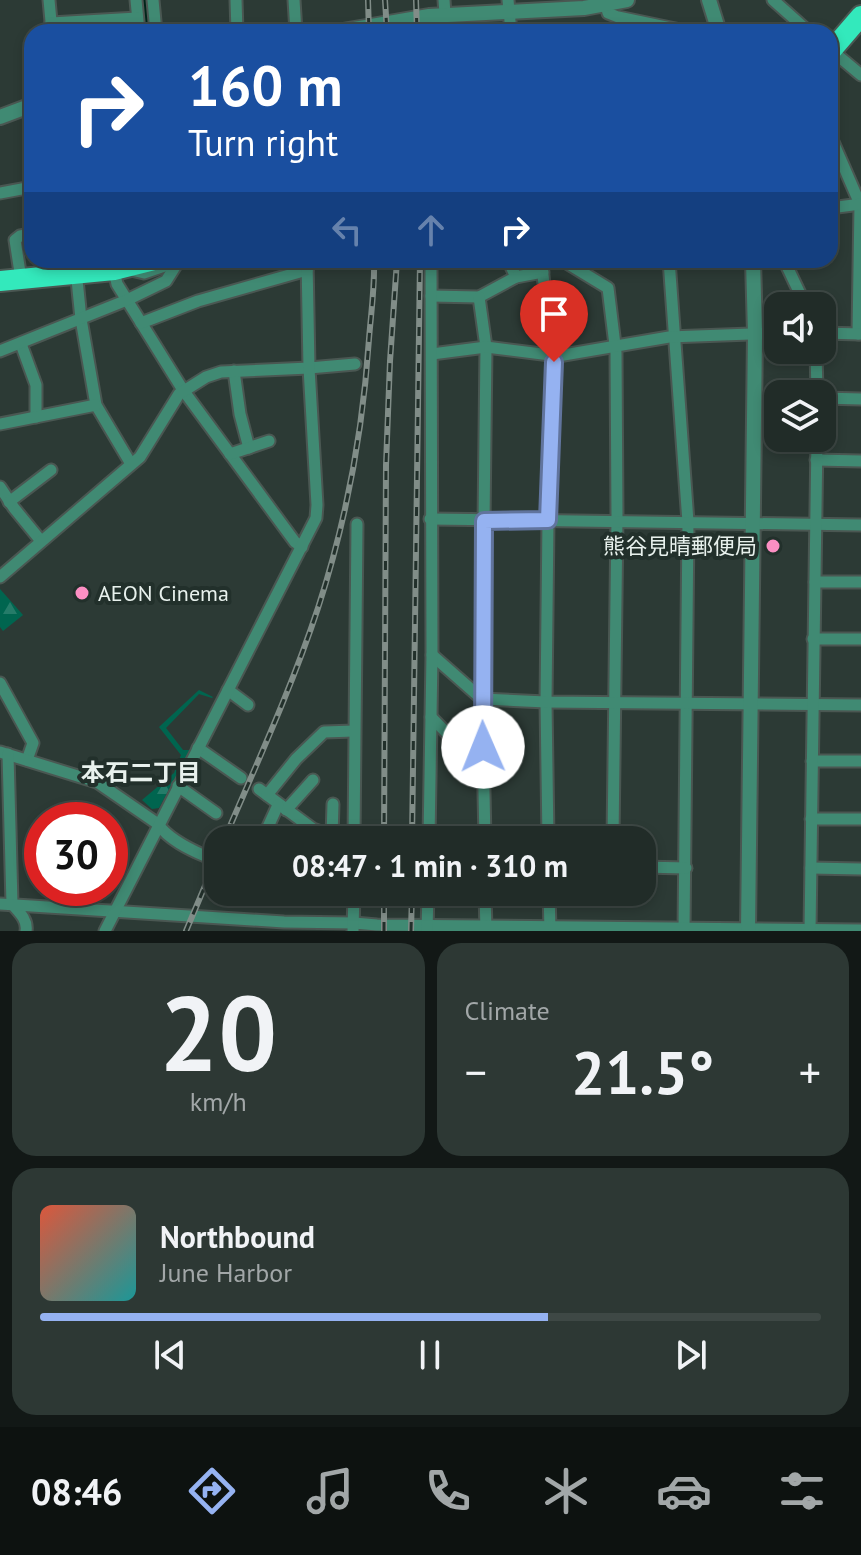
<!DOCTYPE html>
<html lang="en">
<head>
<meta charset="utf-8">
<style>
  body { margin:0; font-family:"PT Sans","Noto Sans JP",sans-serif; background:#2d3834; color:#f1f3f6; height:100vh; display:flex; flex-direction:column; font-size:30px; white-space:nowrap }
  * { box-sizing:border-box; margin:0 }
  p { font-size:26px; color:#a2a7a8 }
  .icon { flex:none; width:44px; height:44px; fill:none; stroke:currentColor; stroke-width:2; stroke-linecap:round; stroke-linejoin:round }
  .map { position:relative; height:931px; overflow:hidden }
  .sheet { display:flex; flex-direction:column; gap:12px; padding:12px; background:#121816; flex:1 }
  .sheet>* { flex:none }
  .guide { position:absolute; left:24px; top:24px; width:814px; height:244px; border-radius:24px; box-shadow:0 4px 12px #0003,0 0 0 2px #3e4845; background:#1a4fa0; color:#fff; overflow:hidden }
  .controls { position:absolute; left:764px; top:292px; display:grid; gap:16px }
  .controls a { display:grid; place-items:center; width:72px; height:72px; border-radius:16px; background:#212c28; box-shadow:0 4px 12px #0003,0 0 0 2px #3e4845; font-size:40px }
  .speed { position:absolute; left:24px; top:802px; display:flex; gap:16px; font-size:40px; font-weight:700; text-align:center }
  .speed>* { display:grid; place-content:center; width:104px; height:104px; border-radius:50%; background:#212c28; box-shadow:0 4px 12px #0003,0 0 0 2px #3e4845; line-height:1 }
  .speed .limit { border:12px solid #d22; background:#fff; color:#111 }
  .pin { position:absolute; display:grid; place-items:center; width:68px; height:68px; color:#fff; margin:-82px -34px; border-radius:50% 50% 50% 0; rotate:-45deg; box-shadow:0 0 8px #0007 }
  .pin .icon { rotate:45deg }
  .me { position:absolute; width:88px; margin:-44px; rotate:359deg; stroke-linejoin:round; filter:drop-shadow(0 0 6px #0008) }
  .turn { display:flex; align-items:center; gap:28px; height:168px; padding:0 32px; font-size:36px }
  .turn .icon { width:104px; height:104px; stroke-width:2.5 }
  .turn b { display:block; font-size:56px; line-height:68px }
  .lanes { display:flex; align-items:center; height:76px; padding:0 32px; background:#0003; justify-content:center; gap:40px; direction:ltr }
  .lanes .off { opacity:.35 }
  .big { font-size:60px; font-weight:700; line-height:1.1 }
  .sheet .widget { flex:1; display:flex; flex-direction:column; justify-content:center; gap:12px; min-width:0; padding:0 28px; border-radius:24px; background:#2d3834 }
  .sheet .dial { align-items:center; gap:0 }
  .dial b { font-size:104px; line-height:1 }
  .song { display:flex; align-items:center; gap:24px }
  .cover { width:96px; height:96px; border-radius:12px; background:linear-gradient(135deg,hsl(10 70% 55%),hsl(180 70% 35%)) }
  .played { height:8px; border-radius:4px; background:linear-gradient(90deg,#95b2f1 65%,#3e4845 65%) }
  .keys { display:flex; justify-content:space-around; direction:ltr }
  .heat { display:flex; justify-content:space-between; align-items:center; font-size:44px; direction:ltr }
  .sheet .tiles { flex:1; display:grid; gap:12px; grid-template-columns:1fr 1fr }
  .widget:last-child { grid-column:span 2 }
  .trip { position:absolute; left:204px; top:826px; width:452px; height:80px; border-radius:24px; background:#212c28; box-shadow:0 4px 12px #0003,0 0 0 2px #3e4845; font-weight:700; line-height:80px; text-align:center }
  .menu { display:flex; height:128px; justify-content:space-around; align-items:center; background:#0d1210; color:#a2a7a8 }
  .menu .icon { width:56px; height:56px }
  .menu .active { color:#95b2f1 }
  .menu b { font-size:36px; color:#f1f3f6 }
  .map>svg:first-child { display:block }
  .forest { fill:url(#forest-firs) }
  .lines { fill:none; stroke-linecap:round; stroke-linejoin:round }
  .river { stroke:#00251a; stroke-width:18 }
  .minor-casing { stroke:#4a5752; stroke-width:15 }
  .tertiary-casing { stroke:#4a5752; stroke-width:18 }
  .trunk-casing { stroke:#4a5752; stroke-width:24 }
  .minor { stroke:#408a73; stroke-width:11 }
  .tertiary { stroke:#408a73; stroke-width:14 }
  .trunk { stroke:#33e9bc; stroke-width:20 }
  .rail-casing { stroke:#818d88; stroke-width:6 }
  .rail { stroke:#22302b; stroke-width:3; stroke-dasharray:9; stroke-linecap:butt }
  .route-casing { stroke:#61749d; stroke-width:20 }
  .route { stroke:#95b2f1; stroke-width:14 }
  .poi-dot { fill:#fc8fc3; stroke:#22302b; stroke-width:3 }
  .labels { text-anchor:middle; stroke-width:8; stroke-linejoin:round; paint-order:stroke }
  .poi-label { font-size:22px; fill:#e8f1ed; stroke:#22302b; text-anchor:end }
  .neighbourhood-label { font-size:24px; font-weight:bold; fill:#e8f1ed; stroke:#22302b }
</style>
</head>
<body>
<div class="map">
<svg width="861" height="931" viewBox="0 0 861 931">
  <defs>
    <pattern id="forest-firs" width="22" height="20" patternUnits="userSpaceOnUse" patternTransform="scale(2)"><rect width="22" height="20" fill="#00654f"/><path d="M5 1l3.5 6h-7zM16 11l3.5 6h-7z" fill="#257c69"/></pattern>
  </defs>
  <rect width="100%" height="100%" fill="#2c3a35"/>
  <g class="forest">
    <polygon points="0,589 23,615 3,631 0,627"/>
    <polygon points="199,690 213,697 212,698 199,694 166,728 183,750 190,750 159,808 152,809 142,800 174,773 181,755 159,727"/>
  </g>
  <g class="lines">
    <polyline class="river" points="144,0 147,32"/>
    <g class="minor-casing">
      <g id="minor">
        <polyline points="49,0 52,32"/>
        <polyline points="136,0 139,32"/>
        <polyline points="153,0 156,32"/>
        <polyline points="236,0 237,32"/>
        <polyline points="294,0 296,32"/>
        <polyline points="444,0 445,14"/>
        <polyline points="508,0 511,32"/>
        <polyline points="773,0 809,32"/>
        <polyline points="606,5 608,13 618,17 690,32"/>
        <polyline points="429,16 430,32"/>
        <polyline points="51,23 137,18"/>
        <polyline points="830,49 861,75"/>
        <polyline points="830,135 860,204 858,334"/>
        <polyline points="0,193 32,187"/>
        <polyline points="830,208 861,204"/>
        <polyline points="75,260 81,319 96,405 131,464"/>
        <polyline points="508,260 516,277"/>
        <polyline points="541,260 554,362 548,520 546,702 548,840"/>
        <polyline points="562,260 608,288 616,353 617,517 613,840"/>
        <polyline points="669,260 688,522 684,931"/>
        <polyline points="784,260 802,298 804,306"/>
        <polyline points="114,270 117,284 183,390 295,542 302,547"/>
        <polyline points="131,270 144,273 179,261"/>
        <polyline points="21,279 15,240 20,236 32,234"/>
        <polyline points="431,296 479,297 516,277 543,272"/>
        <polyline points="479,297 486,347 482,699 485,840"/>
        <polyline points="141,323 198,301 307,270"/>
        <polyline points="822,333 861,334"/>
        <polyline points="21,344 36,385 36,417"/>
        <polyline points="816,350 817,394"/>
        <polyline points="0,351 127,300 166,281 178,262"/>
        <polyline points="432,354 486,347 558,356 669,337 778,333"/>
        <polyline points="234,371 240,414 249,448"/>
        <polyline points="822,398 861,399"/>
        <polyline points="0,424 96,405"/>
        <polyline points="230,454 269,441"/>
        <polyline points="816,460 861,461"/>
        <polyline points="0,487 14,508 41,541"/>
        <polyline points="9,502 51,470"/>
        <polyline points="430,519 861,525"/>
        <polyline points="0,577 140,457 179,394 206,377 221,372 309,368 355,364"/>
        <polyline points="815,582 861,582"/>
        <polyline points="813,639 861,639"/>
        <polyline points="432,655 482,699 546,702 861,705"/>
        <polyline points="0,683 33,743 27,760"/>
        <polyline points="228,690 248,705"/>
        <polyline points="431,717 484,771"/>
        <polyline points="198,748 241,778"/>
        <path d="M0,752L97,782L158,824C168,839 189,849 205,856"/>
        <path d="M8,754L12,904C19,912 28,920 26,931"/>
        <polyline points="812,761 861,761"/>
        <polyline points="178,786 216,813"/>
        <polyline points="259,789 313,829 343,840"/>
        <polyline points="267,795 296,759 324,732 354,731"/>
        <polyline points="286,810 313,780"/>
        <polyline points="811,819 861,819"/>
        <polyline points="332,837 333,804"/>
        <polyline points="262,840 278,805"/>
        <polyline points="354,840 357,524"/>
        <polyline points="429,840 432,655 431,260"/>
        <polyline points="642,867 686,868"/>
        <polyline points="811,868 861,869"/>
        <polyline points="485,892 486,931"/>
        <polyline points="549,892 550,930"/>
        <polyline points="0,904 284,922 354,923 377,925 861,930"/>
        <polyline points="105,931 316,518 317,505 309,368 307,260"/>
        <polyline points="353,931 354,892"/>
        <polyline points="427,931 428,892"/>
        <polyline points="810,931 817,438"/>
      </g>
    </g>
    <g class="tertiary-casing">
      <g id="tertiary">
        <polyline points="709,0 719,32"/>
        <polyline points="337,32 429,16 584,8 627,0"/>
        <polyline points="0,117 32,105"/>
        <polyline points="748,931 755,333 753,260"/>
      </g>
    </g>
    <g class="trunk-casing">
      <g id="trunk">
        <polyline points="830,52 861,16"/>
        <polyline points="0,281 114,270 154,260"/>
      </g>
    </g>
    <use href="#minor" class="minor"/>
    <use href="#tertiary" class="tertiary"/>
    <use href="#trunk" class="trunk"/>
    <g class="rail-casing">
      <g id="rail">
        <polyline points="368,0 369,32"/>
        <polyline points="385,0 387,32"/>
        <polyline points="416,0 417,32"/>
        <path d="M224,840C257,763 292,687 318,608C346,522 363,430 369,339C371,313 375,286 374,260"/>
        <polyline points="384,840 386,465 390,361 397,260"/>
        <polyline points="412,840 420,260"/>
        <polyline points="186,931 218,855"/>
        <polyline points="384,931 384,892"/>
        <polyline points="411,931 412,892"/>
      </g>
    </g>
    <use href="#rail" class="rail"/>
  </g>
  <g class="lines">
    <g class="route-casing">
      <polyline id="route" points="483,747 484,521 548,520 554,362"/>
    </g>
    <use href="#route" class="route"/>
  </g>
  <g class="poi-dot">
    <circle cx="773" cy="546" r="8"/>
    <circle cx="82" cy="593" r="8"/>
  </g>
  <g class="labels">
    <g class="poi-label">
      <text x="757" y="554">熊谷見晴郵便局</text>
      <text x="98" y="601" text-anchor="start">AEON Cinema</text>
    </g>
    <g class="neighbourhood-label">
      <text x="141" y="781">本石二丁目</text>
    </g>
  </g>
</svg>
<div class="controls">
<a><svg class="icon" aria-label="sound" viewBox="0 0 24 24"><path d="M4 9h4l5-4v14l-5-4H4zM17 9q2 3 0 6"/></svg></a>
<a><svg class="icon" aria-label="layers" viewBox="0 0 24 24"><path d="M12 4l9 5-9 5-9-5zM3 14l9 5 9-5"/></svg></a>
</div>
<div class="speed"><div class="limit">30</div></div>
<div class="pin" style="left:554px;top:362px;background:#d93025"><svg class="icon" aria-label="arrive" viewBox="0 0 24 24"><path d="M6 21V4h12l-3 4 3 4H6"/></svg></div>
<svg class="me" style="left:483px;top:747px" viewBox="-20 -20 40 40"><circle r="19" fill="#fff"/><path d="M0-13L10 11 0 6-10 11z" fill="#95b2f1"/></svg>
<div class="trip">08:47 · 1 min · 310 m</div>
<div class="guide">
<div class="turn"><svg class="icon" aria-label="right" viewBox="0 0 24 24"><path d="M7 20v-9h11M14 6l5 5-5 5"/></svg><div><b>160 m</b>Turn right</div></div>
<div class="lanes"><svg class="icon off" aria-label="left" viewBox="0 0 24 24"><path d="M17 20v-9H6M10 6l-5 5 5 5"/></svg><svg class="icon off" aria-label="ahead" viewBox="0 0 24 24"><path d="M12 20V5M6 11l6-6 6 6"/></svg><svg class="icon" aria-label="right" viewBox="0 0 24 24"><path d="M7 20v-9h11M14 6l5 5-5 5"/></svg></div>
</div>
</div>
<section class="sheet">
<div class="tiles">
<div class="widget dial"><b>20</b><p>km/h</p></div>
<div class="widget"><p>Climate</p>
<div class="heat"><a>−</a><b class="big">21.5°</b><a>+</a></div>
</div>
<div class="widget">
<div class="song"><i class="cover"></i><div><b>Northbound</b><p>June Harbor</p></div></div>
<div class="played"></div>
<div class="keys"><svg class="icon" aria-label="previous" viewBox="0 0 24 24"><path d="M18 5L8 12l10 7zM5 5v14"/></svg><svg class="icon" aria-label="pause" viewBox="0 0 24 24"><path d="M8 5v14M16 5v14"/></svg><svg class="icon" aria-label="next" viewBox="0 0 24 24"><path d="M6 5l10 7-10 7zM19 5v14"/></svg></div>
</div>
</div>
</section>
<nav class="menu">
<b>08:46</b>
<svg class="icon active" aria-label="directions" viewBox="0 0 24 24"><path d="M12 3l9 9-9 9-9-9zM9 14v-3h6M13 9l2 2-2 2"/></svg>
<svg class="icon" aria-label="music" viewBox="0 0 24 24"><path d="M9 18V5l10-2v13"/><circle cx="6" cy="18" r="3"/><circle cx="16" cy="16" r="3"/></svg>
<svg class="icon" aria-label="phone" viewBox="0 0 24 24"><path d="M5 4h4l2 5-3 2q2 4 5 5l2-3 5 2v4C11 20 4 13 5 4z"/></svg>
<svg class="icon" aria-label="climate" viewBox="0 0 24 24"><path d="M12 3v18M4 7l16 10M4 17L20 7"/></svg>
<svg class="icon" aria-label="car" viewBox="0 0 24 24"><path d="M5 17H2v-5l4-1 3-4h7l3 4 3 1v5h-3M9 17h6M6 11h13"/><circle cx="7" cy="17" r="2"/><circle cx="17" cy="17" r="2"/></svg>
<svg class="icon" aria-label="filters" viewBox="0 0 24 24"><path d="M4 7h16M4 17h16"/><circle cx="9" cy="7" r="2"/><circle cx="15" cy="17" r="2"/></svg>
</nav>
</body>
</html>
